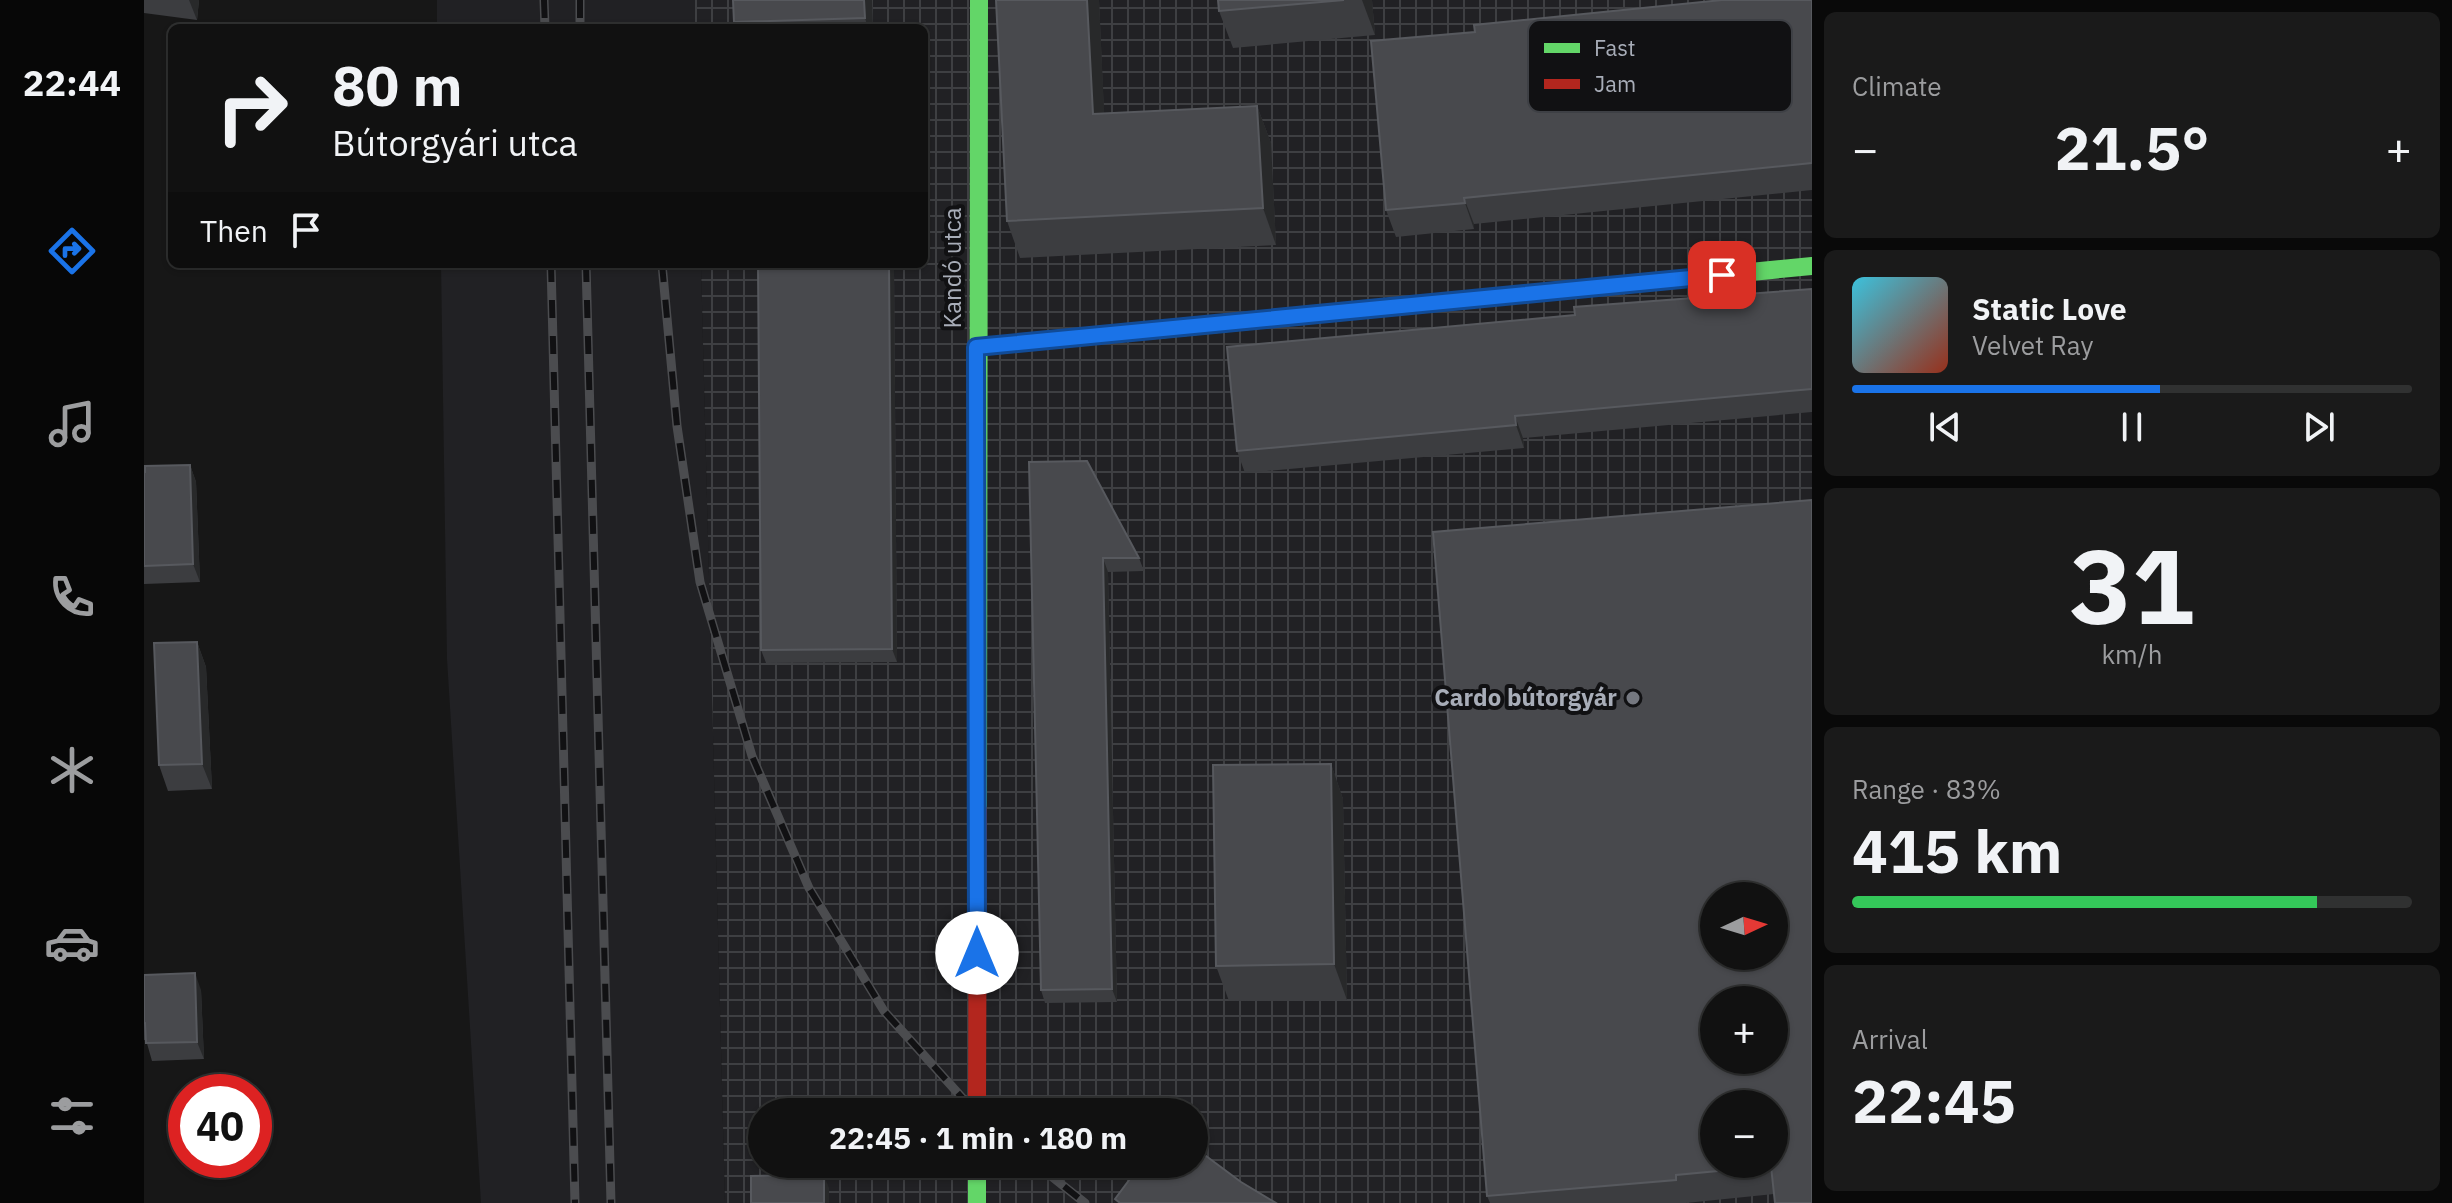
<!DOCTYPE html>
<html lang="en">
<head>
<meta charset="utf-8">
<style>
  body { margin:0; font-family:"IBM Plex Sans",sans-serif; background:#1a1a1a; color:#f1f3f6; height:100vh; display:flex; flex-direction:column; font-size:30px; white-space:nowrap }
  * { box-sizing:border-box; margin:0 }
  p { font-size:26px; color:#9c9d9f }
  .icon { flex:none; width:44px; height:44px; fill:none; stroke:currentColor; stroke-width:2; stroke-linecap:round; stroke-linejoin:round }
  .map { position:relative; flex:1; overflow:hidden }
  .panel { display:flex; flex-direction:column; gap:12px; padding:12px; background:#090909; width:640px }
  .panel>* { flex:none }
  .top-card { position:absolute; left:24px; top:24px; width:760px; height:244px; border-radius:12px; box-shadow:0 2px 6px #0004,0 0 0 2px #303131; background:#111; color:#f1f3f6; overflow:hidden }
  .needle { width:52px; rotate:86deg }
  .controls { position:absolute; left:1556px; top:882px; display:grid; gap:16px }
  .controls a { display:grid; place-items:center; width:88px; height:88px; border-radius:50%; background:#111; box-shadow:0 2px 6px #0004,0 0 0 2px #303131; font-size:40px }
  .speed { position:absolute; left:24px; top:1074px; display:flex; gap:16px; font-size:40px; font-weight:700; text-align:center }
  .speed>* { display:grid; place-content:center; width:104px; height:104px; border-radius:50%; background:#111; box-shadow:0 2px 6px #0004,0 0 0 2px #303131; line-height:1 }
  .speed .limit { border:12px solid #d22; background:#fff; color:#111 }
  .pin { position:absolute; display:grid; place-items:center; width:68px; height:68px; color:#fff; margin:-34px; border-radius:16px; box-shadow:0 4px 12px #0006 }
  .me { position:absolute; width:88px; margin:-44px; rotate:0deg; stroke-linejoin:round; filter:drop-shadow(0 0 6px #0008) }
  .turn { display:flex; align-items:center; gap:28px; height:168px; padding:0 32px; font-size:36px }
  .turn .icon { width:104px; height:104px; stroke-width:2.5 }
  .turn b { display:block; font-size:56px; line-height:68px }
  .then { display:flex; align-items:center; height:76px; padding:0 32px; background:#0003; gap:16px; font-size:30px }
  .big { font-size:60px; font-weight:700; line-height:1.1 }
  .panel .widget { flex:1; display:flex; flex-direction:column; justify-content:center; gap:12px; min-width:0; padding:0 28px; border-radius:12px; background:#1a1a1a }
  .panel .dial { align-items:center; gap:0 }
  .dial b { font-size:104px; line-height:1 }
  .song { display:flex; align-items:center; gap:24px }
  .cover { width:96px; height:96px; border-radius:12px; background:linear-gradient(135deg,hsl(190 70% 55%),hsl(10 70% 35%)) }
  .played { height:8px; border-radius:4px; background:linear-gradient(90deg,#1a73e8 55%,#303131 55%) }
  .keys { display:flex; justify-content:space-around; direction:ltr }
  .heat { display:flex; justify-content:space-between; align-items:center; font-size:44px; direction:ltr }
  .charge { height:12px; border-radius:6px; background:linear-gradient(90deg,#34c759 83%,#303131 0) }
  .trip { position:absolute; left:604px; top:1098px; width:460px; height:80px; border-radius:40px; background:#111; box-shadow:0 2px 6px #0004,0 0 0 2px #303131; font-weight:700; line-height:80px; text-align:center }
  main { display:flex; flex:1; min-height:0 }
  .menu { display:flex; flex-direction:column; width:144px; justify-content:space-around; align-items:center; background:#070707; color:#9c9d9f }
  .menu .icon { width:56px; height:56px }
  .menu .active { color:#1a73e8 }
  .menu b { font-size:36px; color:#f1f3f6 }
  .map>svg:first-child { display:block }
  .built { fill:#212124 }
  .industrial { fill:url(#industrial-grid); fill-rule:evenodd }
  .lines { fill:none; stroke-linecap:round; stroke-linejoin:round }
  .fast { stroke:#63d668; stroke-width:18 }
  .jam { stroke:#b3261e; stroke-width:18 }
  .rail-casing { stroke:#4b4c4f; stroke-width:9 }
  .rail { stroke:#111113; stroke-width:6; stroke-dasharray:18; stroke-linecap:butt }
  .wall { fill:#3c3d40 }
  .shaded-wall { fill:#28292a }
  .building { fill:#48494d; stroke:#57595e; stroke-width:2; fill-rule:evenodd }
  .route-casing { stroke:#114b97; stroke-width:20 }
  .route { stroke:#1a73e8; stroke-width:14 }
  .poi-dot { fill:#757880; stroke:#111113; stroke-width:3 }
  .labels { text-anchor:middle; stroke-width:8; stroke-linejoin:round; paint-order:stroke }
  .street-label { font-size:24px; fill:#a8adb8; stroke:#111113 }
  .poi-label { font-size:24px; font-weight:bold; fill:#a8adb8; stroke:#111113; text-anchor:end }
  .key { fill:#111113; stroke:#3e4045; stroke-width:2 }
  .key-label { font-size:22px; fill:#a8adb8 }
</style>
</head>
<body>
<main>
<nav class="menu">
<b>22:44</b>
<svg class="icon active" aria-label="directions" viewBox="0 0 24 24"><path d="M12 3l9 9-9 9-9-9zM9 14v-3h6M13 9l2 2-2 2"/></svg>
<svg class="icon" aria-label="music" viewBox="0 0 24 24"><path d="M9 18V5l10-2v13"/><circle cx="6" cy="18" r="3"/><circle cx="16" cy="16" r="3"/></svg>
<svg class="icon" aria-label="phone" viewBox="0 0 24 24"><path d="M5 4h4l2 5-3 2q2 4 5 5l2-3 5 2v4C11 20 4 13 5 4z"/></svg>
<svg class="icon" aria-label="climate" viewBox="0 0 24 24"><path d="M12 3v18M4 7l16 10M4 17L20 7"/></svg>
<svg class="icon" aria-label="car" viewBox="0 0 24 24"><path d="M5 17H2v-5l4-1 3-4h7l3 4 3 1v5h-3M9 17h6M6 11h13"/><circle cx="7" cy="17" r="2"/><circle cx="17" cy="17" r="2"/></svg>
<svg class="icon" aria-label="filters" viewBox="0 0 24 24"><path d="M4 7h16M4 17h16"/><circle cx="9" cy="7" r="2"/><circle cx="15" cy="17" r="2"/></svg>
</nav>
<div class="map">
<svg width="1668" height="1203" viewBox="0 0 1668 1203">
  <defs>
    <pattern id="industrial-grid" width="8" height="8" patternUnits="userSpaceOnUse" patternTransform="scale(2)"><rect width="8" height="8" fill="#212124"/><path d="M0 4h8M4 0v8" fill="none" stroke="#3e3f42"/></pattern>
  </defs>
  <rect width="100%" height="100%" fill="#171717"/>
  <g class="built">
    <rect x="293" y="0" width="258" height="28"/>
    <polygon points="297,264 557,264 581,1203 337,1203 303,659"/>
  </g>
  <path class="industrial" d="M551,0H1668V1203H581L557,264H780V28H551ZM1570,896H1630V956H1570ZM1570,1000H1630V1060H1570ZM1570,1104H1630V1164H1570ZM618,1112H1050V1164H618Z"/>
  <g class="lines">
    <g class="fast">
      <polyline points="1012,330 1668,266"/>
      <polyline points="834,810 835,0"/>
      <polyline points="833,1164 833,1203"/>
    </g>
    <g class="jam">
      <polyline points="832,347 1012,330"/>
      <polyline points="833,1112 834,810"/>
    </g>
    <g class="rail-casing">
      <g id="rail">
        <polyline points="400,0 401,28"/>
        <polyline points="436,0 436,28"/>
        <polyline points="407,264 431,1203"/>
        <polyline points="442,264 467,1203"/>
        <polyline points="518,264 533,426 556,582 608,756 665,888 740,1011 831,1112"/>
        <polyline points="892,1164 941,1203"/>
      </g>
    </g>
    <use href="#rail" class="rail"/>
  </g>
  <g class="wall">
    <polygon points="0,0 55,0 53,20 0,13"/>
    <polygon points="728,0 729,28 592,28 590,22"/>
    <polygon points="852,0 955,0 960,114 1113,106 1127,143 1132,245 876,258 863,221"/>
    <polygon points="1074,0 1228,0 1231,35 1089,48 1075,11"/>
    <polygon points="1668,0 1668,190 1330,224 1330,229 1252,237 1242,210"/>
    <polygon points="614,264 750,264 753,662 622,663 617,650"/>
    <polygon points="1668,289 1668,412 1379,438 1380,448 1101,473 1093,451 1431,315"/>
    <polygon points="943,461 995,558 1000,571 964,572 973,1002 901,1003 897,990"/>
    <polygon points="46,465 52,482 56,582 0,584 0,472"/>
    <polygon points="1668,500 1630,1194 1542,1203 1346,1203 1343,1196"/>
    <polygon points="53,642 62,667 68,789 24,791 15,765"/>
    <polygon points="1187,764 1199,799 1203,1000 1085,1001 1072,966"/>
    <polygon points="0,975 57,990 60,1059 8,1061 2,1040 0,1040"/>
  </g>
  <g class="shaded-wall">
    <polygon points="45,0 55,0 53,20"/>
    <polygon points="720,0 728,0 729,28 724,28 721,18"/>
    <polygon points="943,0 955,0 962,151 949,114"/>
    <polygon points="1218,0 1228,0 1231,35"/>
    <polygon points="1113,106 1127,143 1132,245 1119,208"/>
    <polygon points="1320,198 1330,224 1330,229 1321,203"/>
    <polygon points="745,264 750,264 753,662 748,649"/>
    <polygon points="1371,416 1379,438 1380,448 1372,425"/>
    <polygon points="46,465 52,482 56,582 49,564"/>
    <polygon points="959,558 964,572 973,1002 968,989"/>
    <polygon points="53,642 62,667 68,789 58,764"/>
    <polygon points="1187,764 1199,799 1203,1000 1190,964"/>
    <polygon points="51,973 57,990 60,1059 53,1042"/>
    <polygon points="680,1175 685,1188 685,1203 680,1203"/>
  </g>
  <g class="building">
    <polygon points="589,0 720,0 721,18 590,22"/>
    <polygon points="852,0 943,0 949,114 1113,106 1119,208 863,221"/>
    <polygon points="1074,0 1200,0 1075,11"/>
    <polygon points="1578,0 1668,0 1668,163 1320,198 1321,203 1242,210 1227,41 1331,32 1330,25"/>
    <polygon points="614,264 745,264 748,649 617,650"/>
    <polygon points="1668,289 1668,389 1371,416 1372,425 1093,451 1083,347 1431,315 1430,307"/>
    <polygon points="943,461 995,558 959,558 968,989 897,990 885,462"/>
    <polygon points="46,465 49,564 0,566 0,472 1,472 1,466"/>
    <path d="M1668,500V1203H1631L1627,1166L1532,1175V1180L1343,1196L1289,532ZM1570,896H1630V956H1570ZM1570,1000H1630V1060H1570ZM1570,1104H1630V1164H1570Z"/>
    <polygon points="53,642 58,764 15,765 10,643"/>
    <polygon points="1187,764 1190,964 1072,966 1069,765"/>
    <polygon points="51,973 53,1042 2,1043 1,1023 0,1023 0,975"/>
    <polygon points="1050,1147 1097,1182 1132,1203 976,1203 971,1199 997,1164 1050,1164"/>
    <polygon points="680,1175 680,1203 607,1203 607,1176"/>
  </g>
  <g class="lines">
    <g class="route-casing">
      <polyline id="route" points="833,953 832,347 1578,275"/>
    </g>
    <use href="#route" class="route"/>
  </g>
  <circle class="poi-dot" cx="1489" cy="698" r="8"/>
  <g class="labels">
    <g class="street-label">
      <text transform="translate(809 268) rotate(-90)" y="8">Kandó utca</text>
    </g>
    <g class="poi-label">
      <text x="1473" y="706">Cardo bútorgyár</text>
    </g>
  </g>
  <rect x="1384" y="20" width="264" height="92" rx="12" class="key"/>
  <rect x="1400" y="43" width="36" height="10" fill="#63d668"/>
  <rect x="1400" y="79" width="36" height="10" fill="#b3261e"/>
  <g class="key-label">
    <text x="1450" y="56">Fast</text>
    <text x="1450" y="92">Jam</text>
  </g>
</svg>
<div class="controls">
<a><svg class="needle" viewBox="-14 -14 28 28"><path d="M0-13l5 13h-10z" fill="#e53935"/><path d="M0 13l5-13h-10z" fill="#9c9d9f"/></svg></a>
<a>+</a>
<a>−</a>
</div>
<div class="speed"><div class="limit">40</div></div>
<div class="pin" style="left:1578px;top:275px;background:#d93025"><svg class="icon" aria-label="arrive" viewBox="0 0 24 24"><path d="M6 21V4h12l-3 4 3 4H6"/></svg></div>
<svg class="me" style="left:833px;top:953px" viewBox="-20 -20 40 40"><circle r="19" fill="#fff"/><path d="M0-13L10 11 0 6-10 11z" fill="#1a73e8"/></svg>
<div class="trip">22:45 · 1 min · 180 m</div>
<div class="top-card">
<div class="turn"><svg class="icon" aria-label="right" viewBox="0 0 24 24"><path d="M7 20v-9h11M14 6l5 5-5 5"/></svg><div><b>80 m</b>Bútorgyári utca</div></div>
<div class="then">Then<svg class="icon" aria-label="arrive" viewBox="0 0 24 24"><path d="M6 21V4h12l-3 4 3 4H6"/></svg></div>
</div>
</div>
<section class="panel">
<div class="widget"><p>Climate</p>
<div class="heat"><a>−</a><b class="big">21.5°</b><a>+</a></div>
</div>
<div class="widget">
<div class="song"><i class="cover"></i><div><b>Static Love</b><p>Velvet Ray</p></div></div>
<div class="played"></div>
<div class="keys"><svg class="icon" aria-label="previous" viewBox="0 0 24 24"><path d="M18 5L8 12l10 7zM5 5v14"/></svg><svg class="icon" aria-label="pause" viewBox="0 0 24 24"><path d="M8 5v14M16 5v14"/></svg><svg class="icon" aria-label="next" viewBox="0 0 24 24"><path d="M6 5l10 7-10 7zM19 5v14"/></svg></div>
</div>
<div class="widget dial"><b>31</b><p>km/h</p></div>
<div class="widget"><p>Range · 83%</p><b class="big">415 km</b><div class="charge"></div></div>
<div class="widget"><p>Arrival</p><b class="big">22:45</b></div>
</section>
</main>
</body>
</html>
